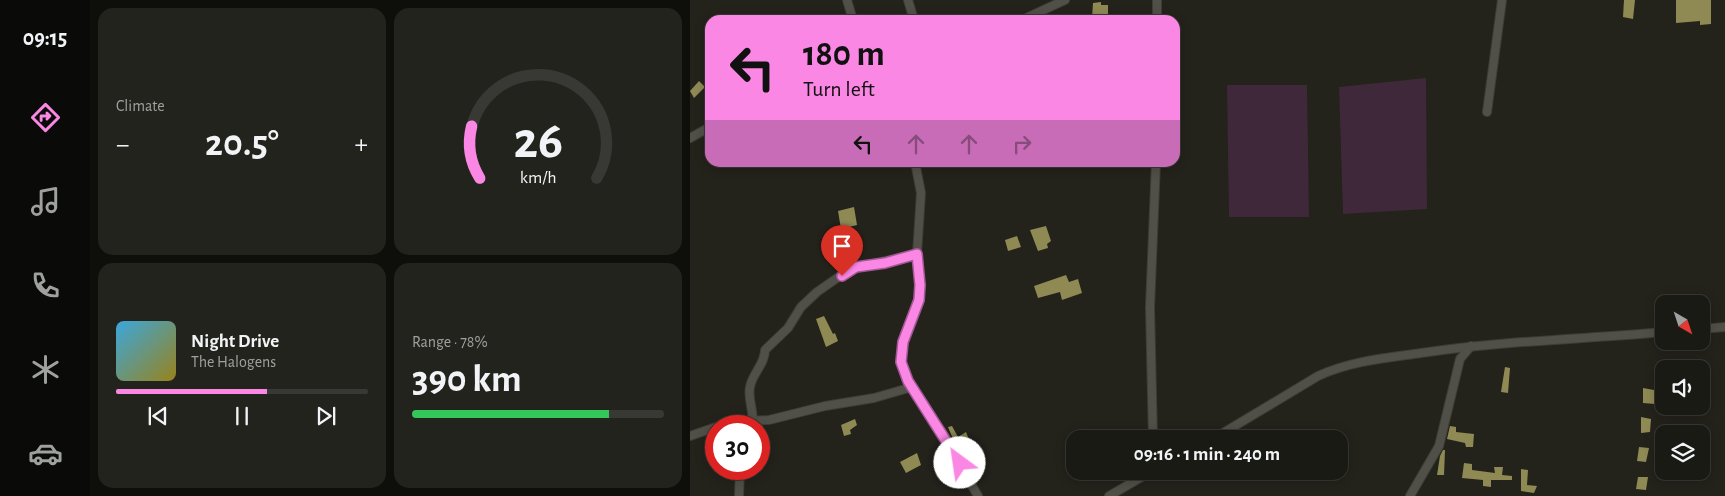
<!DOCTYPE html>
<html lang="en">
<head>
<meta charset="utf-8">
<style>
  body { margin:0; font-family:"Alegreya Sans",sans-serif; background:#23231d; color:#f1f3f6; height:100vh; display:flex; flex-direction:column; font-size:19px; white-space:nowrap }
  * { box-sizing:border-box; margin:0 }
  p { font-size:16px; color:#9fa1a0 }
  .icon { flex:none; width:28px; height:28px; fill:none; stroke:currentColor; stroke-width:2; stroke-linecap:round; stroke-linejoin:round }
  .map { position:relative; flex:1; overflow:hidden }
  .drawer { display:flex; flex-direction:column; gap:8px; padding:8px; background:#0e0e0b; width:600px }
  .drawer>* { flex:none }
  .hud { position:absolute; left:15px; top:15px; width:475px; height:152px; border-radius:15px; box-shadow:0 2px 12px #0003,0 0 0 1px #383834; background:#fb87e5; color:#111; overflow:hidden }
  .needle { width:32px; rotate:141deg }
  .tools { position:absolute; left:965px; top:295px; display:grid; gap:10px }
  .tools a { display:grid; place-items:center; width:55px; height:55px; border-radius:10px; background:#1a1a14; box-shadow:0 2px 12px #0003,0 0 0 1px #383834; font-size:25px }
  .speed { position:absolute; left:15px; top:415px; display:flex; gap:10px; font-size:25px; font-weight:700; text-align:center }
  .speed>* { display:grid; place-content:center; width:65px; height:65px; border-radius:50%; background:#1a1a14; box-shadow:0 2px 12px #0003,0 0 0 1px #383834; line-height:1 }
  .speed .limit { border:8px solid #d22; background:#fff; color:#111 }
  .pin { position:absolute; display:grid; place-items:center; width:42px; height:42px; color:#fff; margin:-51px -21px; border-radius:50% 50% 50% 0; rotate:-45deg; box-shadow:0 0 5px #0007 }
  .pin .icon { rotate:45deg }
  .me { position:absolute; width:55px; margin:-28px; rotate:329deg; stroke-linejoin:round; filter:drop-shadow(0 0 4px #0008) }
  .turn { display:flex; align-items:center; gap:18px; height:105px; padding:0 15px; font-size:22px }
  .turn .icon { width:65px; height:65px; stroke-width:2.5 }
  .turn b { display:block; font-size:35px; line-height:42px }
  .lanes { display:flex; align-items:center; height:48px; padding:0 15px; background:#0003; justify-content:center; gap:25px; direction:ltr }
  .lanes .off { opacity:.35 }
  .big { font-size:38px; font-weight:700; line-height:1.1 }
  .drawer .widget { flex:1; display:flex; flex-direction:column; justify-content:center; gap:8px; min-width:0; padding:0 18px; border-radius:15px; background:#23231d }
  .drawer .dial { align-items:center; gap:0 }
  .dial svg { height:130px; overflow:visible; fill:none; stroke:#383834; stroke-width:7; stroke-linecap:round; text-anchor:middle }
  .dial text { fill:#f1f3f6; stroke:none }
  .song { display:flex; align-items:center; gap:15px }
  .cover { width:60px; height:60px; border-radius:8px; background:linear-gradient(135deg,hsl(200 70% 55%),hsl(50 70% 35%)) }
  .played { height:5px; border-radius:2px; background:linear-gradient(90deg,#fb87e5 60%,#383834 60%) }
  .keys { display:flex; justify-content:space-around; direction:ltr }
  .heat { display:flex; justify-content:space-between; align-items:center; font-size:28px; direction:ltr }
  .charge { height:8px; border-radius:4px; background:linear-gradient(90deg,#34c759 78%,#383834 0) }
  .drawer .tiles { flex:1; display:grid; gap:8px; grid-template-columns:repeat(2,1fr) }
  .trip { position:absolute; left:376px; top:430px; width:282px; height:50px; border-radius:15px; background:#1a1a14; box-shadow:0 2px 12px #0003,0 0 0 1px #383834; font-weight:700; line-height:50px; text-align:center }
  main { display:flex; flex:1; min-height:0 }
  .tab-bar { display:flex; flex-direction:column; width:90px; justify-content:space-around; align-items:center; background:#0a0a08; color:#9fa1a0 }
  .tab-bar .icon { width:35px; height:35px }
  .tab-bar .on { color:#fb87e5 }
  .tab-bar b { font-size:22px; color:#f1f3f6 }
  .map>svg:first-child { display:block }
  .green { fill:#40283b }
  .building { fill:#8f8a54 }
  .lines { fill:none; stroke-linecap:round; stroke-linejoin:round }
  .street-casing { stroke:#3d3d37; stroke-width:10 }
  .street { stroke:#515048; stroke-width:8 }
  .route-casing { stroke:#a35895; stroke-width:12 }
  .route { stroke:#fb87e5; stroke-width:9 }
</style>
</head>
<body>
<main>
<nav class="tab-bar">
<b>09:15</b>
<svg class="icon on" aria-label="directions" viewBox="0 0 24 24"><path d="M12 3l9 9-9 9-9-9zM9 14v-3h6M13 9l2 2-2 2"/></svg>
<svg class="icon" aria-label="music" viewBox="0 0 24 24"><path d="M9 18V5l10-2v13"/><circle cx="6" cy="18" r="3"/><circle cx="16" cy="16" r="3"/></svg>
<svg class="icon" aria-label="phone" viewBox="0 0 24 24"><path d="M5 4h4l2 5-3 2q2 4 5 5l2-3 5 2v4C11 20 4 13 5 4z"/></svg>
<svg class="icon" aria-label="climate" viewBox="0 0 24 24"><path d="M12 3v18M4 7l16 10M4 17L20 7"/></svg>
<svg class="icon" aria-label="car" viewBox="0 0 24 24"><path d="M5 17H2v-5l4-1 3-4h7l3 4 3 1v5h-3M9 17h6M6 11h13"/><circle cx="7" cy="17" r="2"/><circle cx="17" cy="17" r="2"/></svg>
</nav>
<section class="drawer">
<div class="tiles">
<div class="widget"><p>Climate</p>
<div class="heat"><a>−</a><b class="big">20.5°</b><a>+</a></div>
</div>
<div class="widget dial"><svg viewBox="0 0 100 80">
<path d="M14 69A42 42 0 1 1 86 69"/>
<path d="M14 69A42 42 0 0 1 9 37" stroke="#fb87e5"/>
<text x="50" y="56" font-size="32" font-weight="700">26</text>
<text x="50" y="72" font-size="11">km/h</text>
</svg></div>
<div class="widget">
<div class="song"><i class="cover"></i><div><b>Night Drive</b><p>The Halogens</p></div></div>
<div class="played"></div>
<div class="keys"><svg class="icon" aria-label="previous" viewBox="0 0 24 24"><path d="M18 5L8 12l10 7zM5 5v14"/></svg><svg class="icon" aria-label="pause" viewBox="0 0 24 24"><path d="M8 5v14M16 5v14"/></svg><svg class="icon" aria-label="next" viewBox="0 0 24 24"><path d="M6 5l10 7-10 7zM19 5v14"/></svg></div>
</div>
<div class="widget"><p>Range · 78%</p><b class="big">390 km</b><div class="charge"></div></div>
</div>
</section>
<div class="map">
<svg width="1035" height="496" viewBox="0 0 1035 496">
  <rect width="100%" height="100%" fill="#23221b"/>
  <g class="green">
    <polygon points="736,78 737,209 653,214 649,87"/>
    <polygon points="537,85 617,85 619,217 539,217"/>
  </g>
  <g class="building">
    <polygon points="934,0 945,0 943,19 933,17"/>
    <polygon points="986,0 1021,0 1021,24 1010,25 1010,21 986,23"/>
    <polygon points="411,2 411,5 418,5 418,17 402,18 403,3"/>
    <polygon points="9,81 15,87 4,98 0,91"/>
    <polygon points="164,207 167,225 151,229 148,211"/>
    <polygon points="356,226 361,241 357,244 358,248 348,251 340,230"/>
    <polygon points="327,236 331,247 318,251 315,240"/>
    <polygon points="376,275 379,282 388,279 392,293 372,300 370,292 348,298 344,286"/>
    <polygon points="134,316 143,334 145,333 148,341 136,347 126,319"/>
    <polygon points="815,367 820,368 818,393 811,392"/>
    <polygon points="953,388 964,390 965,404 953,403"/>
    <polygon points="951,417 961,419 960,432 951,433"/>
    <polygon points="165,419 167,425 160,430 161,434 154,436 151,425"/>
    <polygon points="262,426 268,437 276,432 280,442 267,448 258,427"/>
    <polygon points="760,426 766,427 766,432 784,434 783,447 776,447 775,443 757,439"/>
    <polygon points="949,447 959,448 956,462 947,461"/>
    <polygon points="753,450 755,450 754,475 747,475 750,456"/>
    <polygon points="227,453 231,465 216,473 210,462"/>
    <polygon points="774,463 782,464 782,470 805,473 804,467 813,467 812,475 822,476 822,480 801,480 801,487 793,486 793,480 772,478"/>
    <polygon points="831,469 838,470 837,485 847,486 844,493 831,491"/>
    <polygon points="948,477 958,477 956,490 946,489"/>
  </g>
  <g class="lines">
    <g class="street-casing">
      <g id="street">
        <polyline points="157,0 163,20"/>
        <polyline points="218,0 224,20"/>
        <polyline points="467,0 467,20"/>
        <polyline points="332,20 375,0"/>
        <polyline points="797,112 812,0"/>
        <polyline points="0,138 20,127"/>
        <polyline points="225,162 231,193 227,254 230,285 229,300 213,342 211,362 217,381 234,404 288,496"/>
        <polyline points="1011,329 1035,327"/>
        <polyline points="29,426 50,421 79,420 135,406 184,398 222,387"/>
        <path d="M61,426C66,414 57,400 60,387C62,374 75,364 75,350L98,328L111,307L127,292L160,269L227,254"/>
        <polyline points="0,436 26,427"/>
        <polyline points="463,439 460,307 466,162"/>
        <path d="M523,439L628,376C661,361 696,358 731,353C812,341 893,339 974,332"/>
        <polyline points="49,496 50,469"/>
        <polyline points="419,496 462,471"/>
        <polyline points="720,496 749,446 770,359 781,346"/>
      </g>
    </g>
    <use href="#street" class="street"/>
  </g>
  <g class="lines">
    <g class="route-casing">
      <polyline id="route" points="152,276 166,267 195,263 227,254 230,285 229,300 213,342 211,362 218,381 270,463"/>
    </g>
    <use href="#route" class="route"/>
  </g>
</svg>
<div class="tools">
<a><svg class="needle" viewBox="-14 -14 28 28"><path d="M0-13l5 13h-10z" fill="#e53935"/><path d="M0 13l5-13h-10z" fill="#9fa1a0"/></svg></a>
<a><svg class="icon" aria-label="sound" viewBox="0 0 24 24"><path d="M4 9h4l5-4v14l-5-4H4zM17 9q2 3 0 6"/></svg></a>
<a><svg class="icon" aria-label="layers" viewBox="0 0 24 24"><path d="M12 4l9 5-9 5-9-5zM3 14l9 5 9-5"/></svg></a>
</div>
<div class="speed"><div class="limit">30</div></div>
<div class="pin" style="left:152px;top:276px;background:#d93025"><svg class="icon" aria-label="arrive" viewBox="0 0 24 24"><path d="M6 21V4h12l-3 4 3 4H6"/></svg></div>
<svg class="me" style="left:270px;top:463px" viewBox="-20 -20 40 40"><circle r="19" fill="#fff"/><path d="M0-13L10 11 0 6-10 11z" fill="#fb87e5"/></svg>
<div class="trip">09:16 · 1 min · 240 m</div>
<div class="hud">
<div class="turn"><svg class="icon" aria-label="left" viewBox="0 0 24 24"><path d="M17 20v-9H6M10 6l-5 5 5 5"/></svg><div><b>180 m</b>Turn left</div></div>
<div class="lanes"><svg class="icon" aria-label="left" viewBox="0 0 24 24"><path d="M17 20v-9H6M10 6l-5 5 5 5"/></svg><svg class="icon off" aria-label="ahead" viewBox="0 0 24 24"><path d="M12 20V5M6 11l6-6 6 6"/></svg><svg class="icon off" aria-label="ahead" viewBox="0 0 24 24"><path d="M12 20V5M6 11l6-6 6 6"/></svg><svg class="icon off" aria-label="right" viewBox="0 0 24 24"><path d="M7 20v-9h11M14 6l5 5-5 5"/></svg></div>
</div>
</div>
</main>
</body>
</html>
